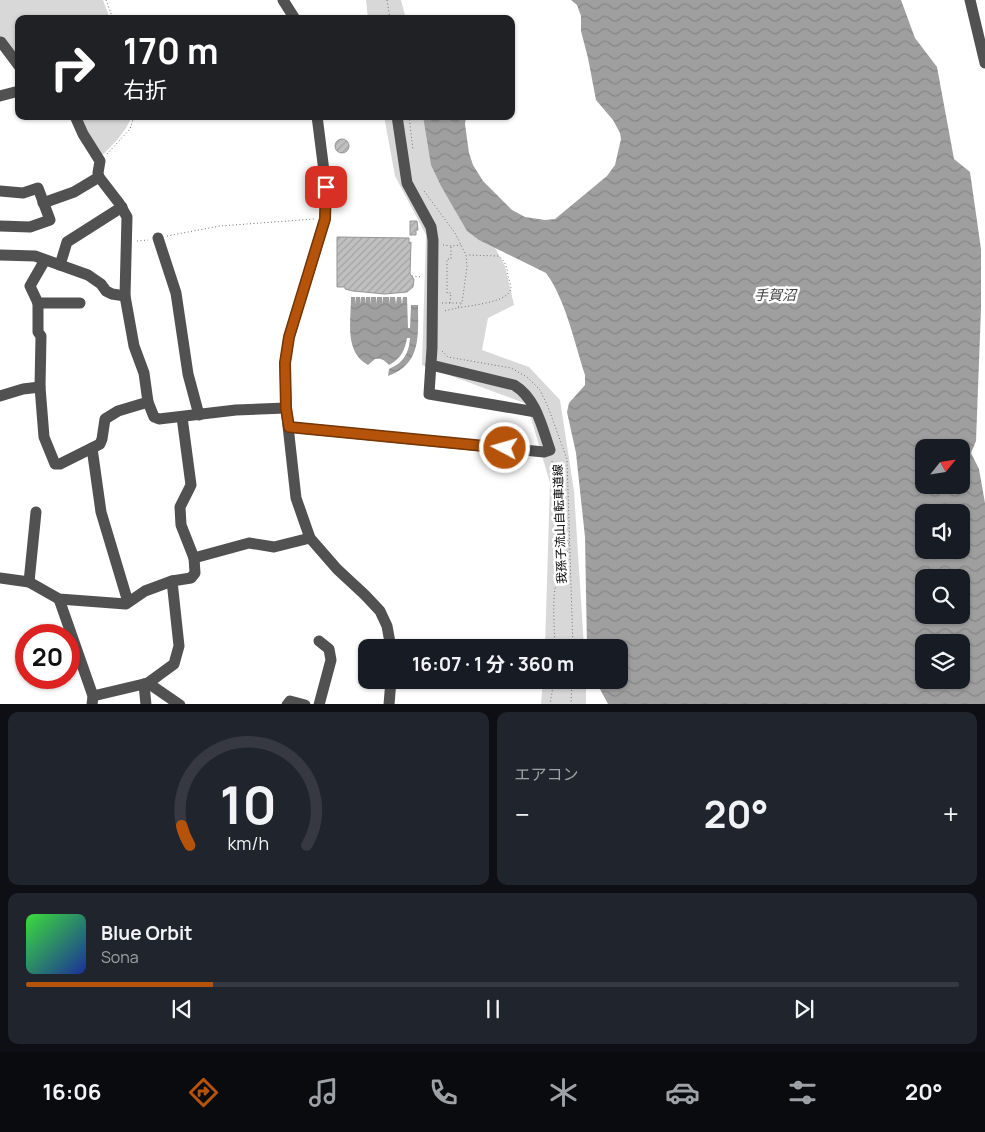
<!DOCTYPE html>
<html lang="ja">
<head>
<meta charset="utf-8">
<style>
  body { margin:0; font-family:Manrope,"Noto Sans JP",sans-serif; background:#20242c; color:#f1f3f6; height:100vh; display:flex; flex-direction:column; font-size:19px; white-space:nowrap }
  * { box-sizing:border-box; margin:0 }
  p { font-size:16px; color:#9ea1a6 }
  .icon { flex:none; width:28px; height:28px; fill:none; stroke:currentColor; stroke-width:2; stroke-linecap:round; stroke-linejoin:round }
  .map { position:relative; height:704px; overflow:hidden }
  .drawer { display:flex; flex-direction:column; gap:8px; padding:8px; background:#0d0f14; flex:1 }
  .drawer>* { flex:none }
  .banner { position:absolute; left:15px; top:15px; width:500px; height:105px; border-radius:10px; box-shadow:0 1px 4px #0004; background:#202124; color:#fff; overflow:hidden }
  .needle { width:32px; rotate:60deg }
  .fabs { position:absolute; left:915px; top:439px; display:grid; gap:10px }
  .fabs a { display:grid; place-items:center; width:55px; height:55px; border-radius:10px; background:#171b24; box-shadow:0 1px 4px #0004; font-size:25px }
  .speed { position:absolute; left:15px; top:624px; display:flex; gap:10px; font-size:25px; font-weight:700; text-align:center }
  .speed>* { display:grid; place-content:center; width:65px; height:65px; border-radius:50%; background:#171b24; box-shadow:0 1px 4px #0004; line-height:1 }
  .speed .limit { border:8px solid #d22; background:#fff; color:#111 }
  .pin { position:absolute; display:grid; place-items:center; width:42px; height:42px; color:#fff; margin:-21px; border-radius:10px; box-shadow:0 2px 8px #0006 }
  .me { position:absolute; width:55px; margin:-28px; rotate:276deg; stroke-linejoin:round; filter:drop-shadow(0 0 4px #0008) }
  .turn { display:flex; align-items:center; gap:18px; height:105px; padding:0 25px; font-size:22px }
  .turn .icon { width:65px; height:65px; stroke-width:2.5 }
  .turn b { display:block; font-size:35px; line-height:42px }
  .big { font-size:38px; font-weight:700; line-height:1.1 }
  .drawer .widget { flex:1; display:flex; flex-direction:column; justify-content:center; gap:8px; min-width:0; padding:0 18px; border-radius:10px; background:#20242c }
  .drawer .dial { align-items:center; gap:0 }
  .dial svg { height:130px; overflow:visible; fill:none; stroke:#363941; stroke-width:7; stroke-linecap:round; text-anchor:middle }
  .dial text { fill:#f1f3f6; stroke:none }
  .song { display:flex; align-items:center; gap:15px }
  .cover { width:60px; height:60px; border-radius:8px; background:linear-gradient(135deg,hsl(120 70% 55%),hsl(230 70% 35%)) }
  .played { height:5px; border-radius:2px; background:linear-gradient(90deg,#b45309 20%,#363941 20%) }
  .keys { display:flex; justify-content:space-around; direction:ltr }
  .heat { display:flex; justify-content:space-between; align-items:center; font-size:28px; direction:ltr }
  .drawer .tiles { flex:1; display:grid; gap:8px; grid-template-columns:1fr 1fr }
  .widget:last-child { grid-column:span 2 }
  .trip { position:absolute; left:358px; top:639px; width:270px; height:50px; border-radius:10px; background:#171b24; box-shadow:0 1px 4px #0004; font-weight:700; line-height:50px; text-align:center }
  .menu { display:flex; height:80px; justify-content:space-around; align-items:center; background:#090b0e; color:#9ea1a6 }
  .menu .icon { width:35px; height:35px }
  .menu .current { color:#b45309 }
  .menu b { font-size:22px; color:#f1f3f6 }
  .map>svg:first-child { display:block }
  .green { fill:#d8d8d8 }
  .water { fill:url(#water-waves); fill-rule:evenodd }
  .building { fill:url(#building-hatch); stroke:#959595 }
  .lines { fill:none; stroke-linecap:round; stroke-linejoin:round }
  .path { stroke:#737373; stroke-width:1; stroke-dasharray:1 2.5; stroke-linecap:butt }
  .minor { stroke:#515151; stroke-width:11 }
  .route-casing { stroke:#753606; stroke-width:12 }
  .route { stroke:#b45309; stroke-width:9 }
  .labels { text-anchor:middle; stroke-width:5; stroke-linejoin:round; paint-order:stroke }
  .street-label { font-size:12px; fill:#000; stroke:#fff }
  .water-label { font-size:14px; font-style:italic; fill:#404040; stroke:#fff }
</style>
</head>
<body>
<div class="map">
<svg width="985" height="705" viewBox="0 0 985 705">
  <defs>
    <pattern id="water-waves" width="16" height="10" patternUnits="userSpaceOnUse" patternTransform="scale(1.25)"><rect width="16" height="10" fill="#9f9f9f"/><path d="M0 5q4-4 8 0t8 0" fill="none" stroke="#878787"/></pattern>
    <pattern id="building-hatch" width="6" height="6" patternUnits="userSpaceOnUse" patternTransform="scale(1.25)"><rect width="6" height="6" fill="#c0c0c0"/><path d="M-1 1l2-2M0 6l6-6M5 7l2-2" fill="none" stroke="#a3a3a3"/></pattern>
  </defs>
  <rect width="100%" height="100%" fill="#fff"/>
  <g class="green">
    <polygon points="0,0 103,0 110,19 19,19 19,61 8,47 6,39 0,41"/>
    <polygon points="366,0 401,0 406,19 368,19"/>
    <path d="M78,116H132C125,133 113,145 100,157Z"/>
    <polygon points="384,116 427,116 431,132 505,266 514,305 488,318 482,350 529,367 560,400 574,491 584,647 545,647 550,483 527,404 422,365 426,235 395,176"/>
    <polygon points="543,680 586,680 586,704 541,704"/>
  </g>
  <g class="water">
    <path d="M571,0H901L915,38L937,67L954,159L970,172L981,249V309L976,441L971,453L979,469L985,503V704H608L595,680H619V648L587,647L585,537L576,453L567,412L569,403L585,385V375C575,344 565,298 546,273L479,240L467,231L441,186L431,165L423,116H466L465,124L469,153L473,165L483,181L512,210L525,217L545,220L555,219L607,176L615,165L621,139L620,133L613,120L596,100L588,58L581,31V16L577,5ZM924,448H961V485H924ZM924,512H961V550H924ZM924,578H961V615H924ZM924,642H961V680H924Z"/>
    <path d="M351,297H355L356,304V297H360L361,304V297H365L366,304V297H370L371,304V297H376V304L377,297H382L383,304V297H389L390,304V297H395L396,304L397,297H401L402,304L403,297H407L408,328H410L411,305H418C418,335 422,364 388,376L389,369C403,363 409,354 410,338H407C405,351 400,359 389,365C384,360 382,358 375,359L368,365C344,352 351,321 351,297Z"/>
  </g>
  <g class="building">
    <circle cx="342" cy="146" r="7"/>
    <polygon points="410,221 417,221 418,230 416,230 416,235 410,235"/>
    <polygon points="337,237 409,238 409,243 411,242 410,274 414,279 413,287 407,292 385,294 353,291 345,289 345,287 337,287"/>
  </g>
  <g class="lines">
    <g class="path">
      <polyline points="106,0 113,19"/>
      <polyline points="387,0 390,19"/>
      <polyline points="409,116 413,150"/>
      <polyline points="107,154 130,129 134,116"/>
      <polyline points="424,191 455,233 466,255 467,267 462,303 457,308 444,311"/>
      <polyline points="167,236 220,226 314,219"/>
      <polyline points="137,241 148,240"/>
      <polyline points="443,245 451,246 461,245"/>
      <polyline points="412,276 422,277"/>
      <polyline points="442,303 461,303"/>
      <polyline points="450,303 451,293 447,293 447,259 451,259 451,246"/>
      <path d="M458,308C470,305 509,303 511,288C511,285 509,280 508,276C507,268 506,261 498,256L467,255"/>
      <polyline points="442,351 448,357 511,368 527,377 540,390 548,407 567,459 573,648"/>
      <polyline points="552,461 562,517 569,545"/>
      <polyline points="401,643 447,648"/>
      <path d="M555,648C554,612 549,581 569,549"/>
      <polyline points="550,705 554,680"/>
      <polyline points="571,705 572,680"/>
    </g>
    <g class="minor">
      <polyline points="283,0 295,19"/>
      <polyline points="970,0 985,63"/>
      <polyline points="0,43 1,42 19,66"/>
      <polyline points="0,96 19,91"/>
      <polyline points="75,116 83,134 100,161 98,173 99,177 119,203 127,217 125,296 134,346 144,373 148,402 154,417 159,419 236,410 286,408"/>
      <polyline points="317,116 326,187 325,219 289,337 285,363 286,408 296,498 310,538 337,569 365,595 380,611 387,626 391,648"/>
      <polyline points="397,116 407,183 431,227 433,240 432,348 429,394 536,412"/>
      <polyline points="0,191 23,193 38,188 50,220 30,227 0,226"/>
      <polyline points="43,203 74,192 99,177"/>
      <polyline points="158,238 176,293 188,374 199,415"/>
      <polyline points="0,255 35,256 88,275 101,284 106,291 112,294 125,296"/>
      <polyline points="45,260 30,286 38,303 80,303"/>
      <polyline points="60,265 67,242 122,207"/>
      <polyline points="38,303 38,332 41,336 40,387 44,437 55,464 60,464 100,444 102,439 105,419 118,411 148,402"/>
      <polyline points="0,396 23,389 40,387"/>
      <path d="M289,427L544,452L550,450C542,427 536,398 514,385L431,365"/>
      <polyline points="92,448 101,512 128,602"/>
      <polyline points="194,558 249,543 274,547 310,538"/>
      <polyline points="0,578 29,582 59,599 126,604 145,591 172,581 191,578 195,573 194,558 181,525 180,507 191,485 182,417"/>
      <polyline points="29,582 36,512"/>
      <polyline points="59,599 93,696 92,705"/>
      <polyline points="319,641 329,649 331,660 319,705"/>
      <polyline points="148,683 180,705"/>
      <polyline points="144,684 146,705"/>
      <polyline points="93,696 148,683 174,664 179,646 172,581"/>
      <polyline points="287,705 290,701 305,705"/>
      <polyline points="389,705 391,680"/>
    </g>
  </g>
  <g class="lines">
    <g class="route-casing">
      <polyline id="route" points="326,187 325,219 289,337 285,363 286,408 289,427 505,448"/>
    </g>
    <use href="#route" class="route"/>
  </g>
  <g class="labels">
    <g class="street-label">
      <text transform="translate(560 524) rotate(-92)" y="4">我孫子流山自転車道線</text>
    </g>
    <g class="water-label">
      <text x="775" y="300">手賀沼</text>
    </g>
  </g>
</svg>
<div class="fabs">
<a><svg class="needle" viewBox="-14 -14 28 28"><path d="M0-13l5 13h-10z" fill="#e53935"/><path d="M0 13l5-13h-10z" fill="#9ea1a6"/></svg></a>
<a><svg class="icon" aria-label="sound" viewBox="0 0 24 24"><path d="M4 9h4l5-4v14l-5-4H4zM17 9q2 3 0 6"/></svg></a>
<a><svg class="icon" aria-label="search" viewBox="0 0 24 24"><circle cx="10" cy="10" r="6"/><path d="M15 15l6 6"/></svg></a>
<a><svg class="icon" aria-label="layers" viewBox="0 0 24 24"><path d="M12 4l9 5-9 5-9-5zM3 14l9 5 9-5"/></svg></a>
</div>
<div class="speed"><div class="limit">20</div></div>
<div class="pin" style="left:326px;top:187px;background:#d93025"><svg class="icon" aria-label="arrive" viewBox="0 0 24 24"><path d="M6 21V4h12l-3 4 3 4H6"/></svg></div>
<svg class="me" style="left:505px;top:448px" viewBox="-20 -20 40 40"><circle r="17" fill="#b45309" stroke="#fff" stroke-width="3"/><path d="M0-11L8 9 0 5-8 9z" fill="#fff"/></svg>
<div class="trip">16:07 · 1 分 · 360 m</div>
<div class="banner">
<div class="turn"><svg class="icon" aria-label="right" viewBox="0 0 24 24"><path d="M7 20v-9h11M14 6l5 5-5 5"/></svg><div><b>170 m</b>右折</div></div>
</div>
</div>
<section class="drawer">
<div class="tiles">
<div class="widget dial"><svg viewBox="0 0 100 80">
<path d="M14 69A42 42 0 1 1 86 69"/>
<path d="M14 69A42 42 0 0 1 9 57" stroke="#b45309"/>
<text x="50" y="56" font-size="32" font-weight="700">10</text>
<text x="50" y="72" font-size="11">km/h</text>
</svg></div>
<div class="widget"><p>エアコン</p>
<div class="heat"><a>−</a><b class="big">20°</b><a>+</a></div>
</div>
<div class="widget">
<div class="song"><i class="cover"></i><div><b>Blue Orbit</b><p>Sona</p></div></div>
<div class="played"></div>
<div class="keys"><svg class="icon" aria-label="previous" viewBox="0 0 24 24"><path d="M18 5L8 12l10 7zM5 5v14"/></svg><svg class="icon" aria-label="pause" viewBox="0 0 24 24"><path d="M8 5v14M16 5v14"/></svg><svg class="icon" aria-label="next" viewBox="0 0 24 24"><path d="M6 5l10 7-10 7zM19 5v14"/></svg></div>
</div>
</div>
</section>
<nav class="menu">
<b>16:06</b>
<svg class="icon current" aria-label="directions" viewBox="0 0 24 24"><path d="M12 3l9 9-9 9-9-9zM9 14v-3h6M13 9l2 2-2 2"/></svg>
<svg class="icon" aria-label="music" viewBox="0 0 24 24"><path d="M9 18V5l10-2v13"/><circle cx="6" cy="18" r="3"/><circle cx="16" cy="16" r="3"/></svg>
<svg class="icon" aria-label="phone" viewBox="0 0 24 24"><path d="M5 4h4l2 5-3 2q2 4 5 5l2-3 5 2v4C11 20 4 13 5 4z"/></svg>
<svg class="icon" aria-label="climate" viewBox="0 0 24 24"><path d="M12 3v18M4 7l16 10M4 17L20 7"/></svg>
<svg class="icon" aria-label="car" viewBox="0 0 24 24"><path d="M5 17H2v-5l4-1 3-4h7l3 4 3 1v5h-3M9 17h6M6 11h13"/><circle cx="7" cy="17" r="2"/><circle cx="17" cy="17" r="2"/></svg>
<svg class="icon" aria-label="filters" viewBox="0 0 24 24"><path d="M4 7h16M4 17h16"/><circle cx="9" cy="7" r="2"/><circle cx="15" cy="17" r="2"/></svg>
<b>20°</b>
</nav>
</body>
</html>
